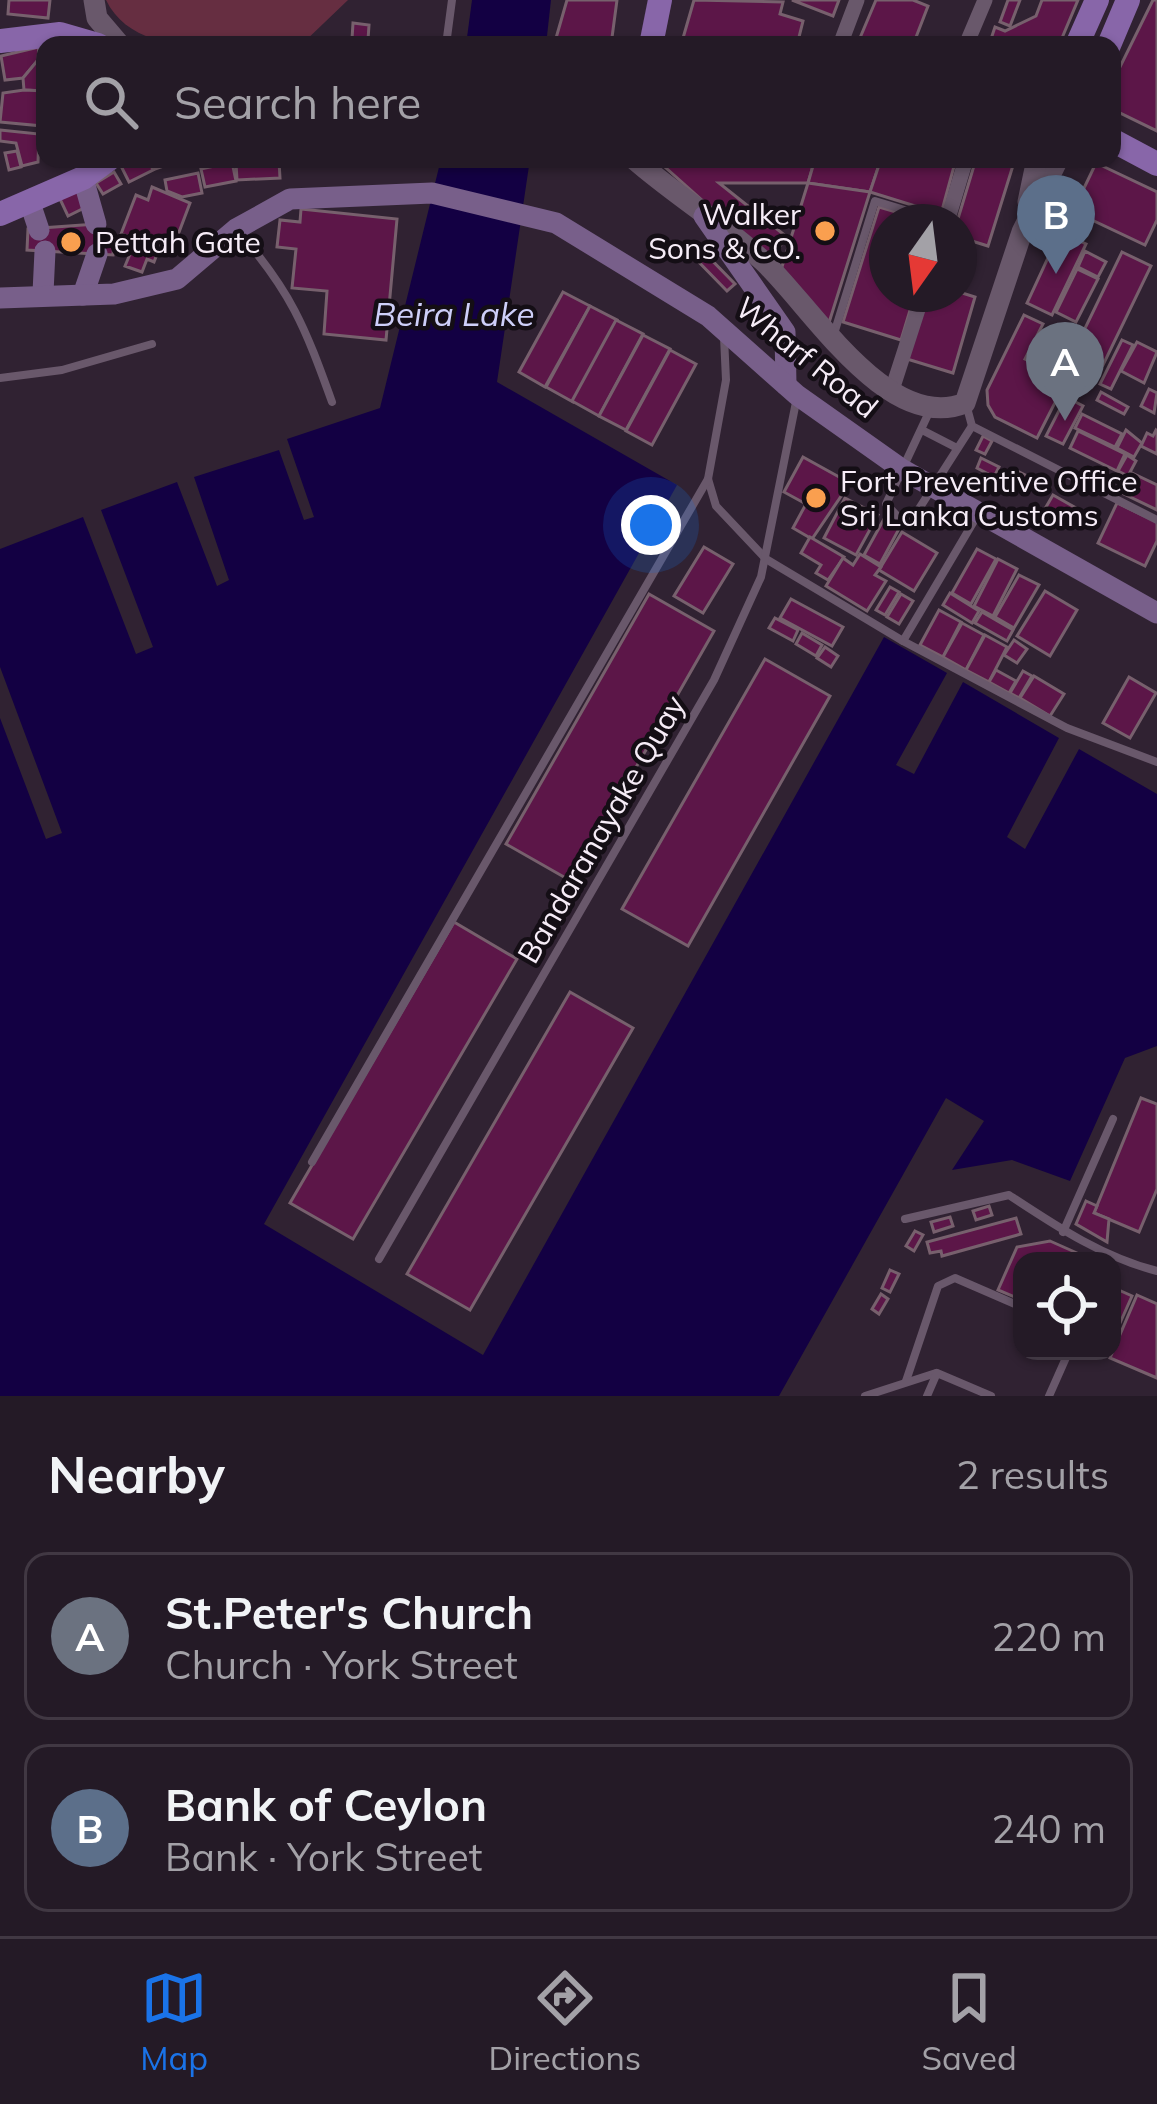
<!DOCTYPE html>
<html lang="en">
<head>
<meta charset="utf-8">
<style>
  :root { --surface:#241a26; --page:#302732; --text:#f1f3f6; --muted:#a3a1a7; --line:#413843; --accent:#1a73e8 }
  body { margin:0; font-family:Mulish,sans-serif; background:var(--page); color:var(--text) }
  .controls { position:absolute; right:36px; bottom:36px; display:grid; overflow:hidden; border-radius:24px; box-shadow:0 3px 9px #0004 }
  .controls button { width:108px; height:108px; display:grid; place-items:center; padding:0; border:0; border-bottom:3px solid var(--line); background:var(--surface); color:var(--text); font:60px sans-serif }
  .compass { position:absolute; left:869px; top:204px; width:108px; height:108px; border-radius:50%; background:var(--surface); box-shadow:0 3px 9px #0004; rotate:194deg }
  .you { position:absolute; left:651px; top:525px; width:42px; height:42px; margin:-30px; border:9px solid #fff; border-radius:50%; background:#1a73e8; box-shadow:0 0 0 18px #1a73e833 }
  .badge { display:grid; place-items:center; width:78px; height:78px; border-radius:50%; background:var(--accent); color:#fff; font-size:39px; font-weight:700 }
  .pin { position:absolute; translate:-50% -99px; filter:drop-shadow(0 3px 6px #0008) }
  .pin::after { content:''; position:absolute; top:63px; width:42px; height:36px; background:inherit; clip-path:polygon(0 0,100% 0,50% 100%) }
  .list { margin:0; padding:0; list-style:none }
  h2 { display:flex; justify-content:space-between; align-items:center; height:156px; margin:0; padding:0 48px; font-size:51px }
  h2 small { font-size:39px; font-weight:400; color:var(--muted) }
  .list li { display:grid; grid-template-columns:78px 1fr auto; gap:36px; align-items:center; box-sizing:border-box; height:168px; margin:0 24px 24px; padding:0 24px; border:3px solid var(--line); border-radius:24px }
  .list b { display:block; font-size:45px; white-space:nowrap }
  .list p { margin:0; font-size:39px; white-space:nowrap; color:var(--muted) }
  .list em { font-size:39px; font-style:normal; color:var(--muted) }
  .icon { flex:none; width:66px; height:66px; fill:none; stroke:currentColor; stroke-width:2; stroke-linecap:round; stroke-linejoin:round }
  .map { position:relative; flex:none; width:1157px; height:1396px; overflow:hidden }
  .search { position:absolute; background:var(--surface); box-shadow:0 3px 9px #0004; left:36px; right:36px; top:36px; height:132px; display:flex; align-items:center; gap:30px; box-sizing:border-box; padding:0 42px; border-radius:24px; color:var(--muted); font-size:45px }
  .sheet { height:540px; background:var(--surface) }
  nav { display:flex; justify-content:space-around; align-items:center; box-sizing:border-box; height:168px; border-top:3px solid var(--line); background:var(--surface); font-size:33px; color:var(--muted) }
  nav a { display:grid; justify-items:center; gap:6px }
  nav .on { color:var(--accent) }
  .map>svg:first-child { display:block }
</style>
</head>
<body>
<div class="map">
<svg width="1157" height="1396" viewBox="0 0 1157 1396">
  <rect width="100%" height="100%" fill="#302232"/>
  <path fill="#662e41" d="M106,0H348L301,45C242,45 137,64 106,0Z"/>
  <g fill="#130043">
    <polygon points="472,0 551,0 546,45 466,45"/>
    <polygon points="441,159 530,159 497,382 677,485 264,1224 483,1355 884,637 947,673 896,765 914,774 963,682 1059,738 1007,837 1025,849 1079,749 1157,794 1157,1046 1125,1058 1070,1181 1012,1160 952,1170 984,1121 946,1098 779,1396 0,1396 0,718 46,839 62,833 0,667 0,549 83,517 136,654 153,647 101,510 177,482 217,586 229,580 194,477 279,450 304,520 314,517 287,439 380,408"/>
  </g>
  <g fill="#5c1648" stroke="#77606d" stroke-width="3">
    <polygon points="9,0 50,0 48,18 8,14"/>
    <polygon points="567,0 617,0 611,45 554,45"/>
    <polygon points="694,0 783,2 780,14 803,21 797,45 681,45"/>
    <polygon points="792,0 839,0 833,16"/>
    <polygon points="876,0 913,0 928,6 913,45 857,45"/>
    <polygon points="1008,0 1020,0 1010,26 1000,22"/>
    <polygon points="1042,0 1078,0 1059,45 989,45 995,27 1005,31 1036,16"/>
    <polygon points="1153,0 1157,0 1157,131 1112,109 1112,83"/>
    <polygon points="353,23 369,25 368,40 352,39"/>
    <polygon points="39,47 38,60 23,78 5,80 1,56"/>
    <polygon points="39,47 45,52 45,91 24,90 23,78 38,60"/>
    <polygon points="24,90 45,91 43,126 0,122 3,93"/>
    <polygon points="0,130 39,134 38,162 22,166 16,143 0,141"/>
    <polygon points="17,151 21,167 9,170 5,153"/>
    <polygon points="131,159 148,159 153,170 129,182 120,164"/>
    <polygon points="151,159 177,159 178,161 155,169"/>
    <polygon points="656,159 815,159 808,183 719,183 787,237 769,260"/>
    <polygon points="815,159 881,159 870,192 808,183"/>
    <polygon points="881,159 956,159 941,214 870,192"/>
    <polygon points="976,159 1015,159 988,246 959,237 957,222"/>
    <polygon points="279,161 280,178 237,180 236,163"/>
    <polygon points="232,162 236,181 205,187 201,169"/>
    <polygon points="1096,163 1157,192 1157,220 1145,245 1073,211"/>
    <polygon points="114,172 121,184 103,194 96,183"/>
    <polygon points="198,173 202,193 182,197 167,191 165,180"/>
    <polygon points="808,183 870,192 827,329 781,270"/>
    <polygon points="79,187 88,206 68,216 59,197"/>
    <polygon points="152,187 190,203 176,240 164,236 154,262 147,259 142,272 125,266 130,254 122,251 127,236 121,234 136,195 148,200"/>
    <polygon points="879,207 930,222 887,222 887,294 915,294 901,340 843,322"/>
    <polygon points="301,209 397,219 386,340 324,334 327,291 292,288 296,249 277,247 280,220 300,222"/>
    <polygon points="96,224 114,234 113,255 27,250 28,229"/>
    <polygon points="1060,232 1086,244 1052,315 1027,303"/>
    <polygon points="695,243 735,284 727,291 688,251"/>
    <polygon points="1085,251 1106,262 1098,277 1078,267"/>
    <polygon points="1122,252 1151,266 1103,365 1074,351"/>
    <polygon points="1077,269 1098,279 1076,322 1056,312"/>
    <polygon points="563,292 590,306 545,387 519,372"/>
    <polygon points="959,292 975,297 953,373 907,359 926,294"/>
    <polygon points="590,306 617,320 573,402 546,387"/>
    <polygon points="1024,315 1043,324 1025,359 1067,379 1037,438 995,417 988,405 987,390"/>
    <polygon points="616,320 643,334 599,416 572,401"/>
    <polygon points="1052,328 1067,336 1053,366 1037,358"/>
    <polygon points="643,335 670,349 626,430 599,416"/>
    <polygon points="1122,340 1133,345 1111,389 1100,384"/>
    <polygon points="1137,342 1157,352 1144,383 1121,371"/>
    <polygon points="670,350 696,364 652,445 626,431"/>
    <polygon points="1075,355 1100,368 1090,386 1066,374"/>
    <polygon points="1149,389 1157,393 1154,413 1141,406"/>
    <polygon points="1101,392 1128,407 1124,414 1097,400"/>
    <polygon points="1066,397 1083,406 1063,444 1046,436"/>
    <polygon points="1082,414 1122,434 1115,447 1075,428"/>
    <polygon points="1126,430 1142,443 1134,457 1117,448"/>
    <polygon points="1156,430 1157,431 1157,454 1141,446 1147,433 1153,436"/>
    <polygon points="1078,431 1125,454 1117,471 1070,448"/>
    <polygon points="983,436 992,441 985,454 976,450"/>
    <polygon points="1127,455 1136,461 1128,476 1118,471"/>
    <polygon points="803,457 850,483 812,539 793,528 806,504 784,492"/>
    <polygon points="981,458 999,467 994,477 977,468"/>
    <polygon points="1013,469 1035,480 1031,488 1009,477"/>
    <polygon points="1132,473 1157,485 1157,510 1122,493"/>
    <polygon points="1053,495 1085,513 1078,525 1046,507"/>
    <polygon points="845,498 878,515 856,555 824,538"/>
    <polygon points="1117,503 1157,522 1157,541 1145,566 1098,543"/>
    <polygon points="884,519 900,527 880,564 864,555"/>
    <polygon points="902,532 937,553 914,591 879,570"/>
    <polygon points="810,537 844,557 828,580 816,573 821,565 801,553"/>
    <polygon points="704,547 733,564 703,613 674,596"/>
    <polygon points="977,549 996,559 971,604 952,593"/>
    <polygon points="860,554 881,567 875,575 886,581 867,611 826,586 843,558 853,565"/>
    <polygon points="998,559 1017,569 993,616 974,606"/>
    <polygon points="1019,575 1039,585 1014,628 995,617"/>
    <polygon points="890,587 899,592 885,615 876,610"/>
    <polygon points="1045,591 1077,610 1050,656 1017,636"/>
    <polygon points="950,593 979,611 972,623 943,605"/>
    <polygon points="649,594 714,631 571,881 506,844"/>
    <polygon points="901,594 913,601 899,624 887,617"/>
    <polygon points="791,599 843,627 832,646 780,618"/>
    <polygon points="939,610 961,622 943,657 920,645"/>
    <polygon points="982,612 1013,630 1007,641 975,623"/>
    <polygon points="775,618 798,630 793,641 769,628"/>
    <polygon points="962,623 984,635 966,670 943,657"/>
    <polygon points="802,633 822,645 816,656 796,644"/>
    <polygon points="985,635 1007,647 989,682 966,670"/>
    <polygon points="1014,640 1027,649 1017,663 1004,655"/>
    <polygon points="825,647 838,656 831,667 817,658"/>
    <polygon points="765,659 830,696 688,946 622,909"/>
    <polygon points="996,670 1016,681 1009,693 989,682"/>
    <polygon points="1023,671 1032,676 1019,698 1010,693"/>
    <polygon points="1034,676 1064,694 1050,716 1020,698"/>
    <polygon points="1129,677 1156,693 1130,738 1103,723"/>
    <polygon points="454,922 517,959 353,1239 290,1203"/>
    <polygon points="570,992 633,1028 470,1310 407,1274"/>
    <polygon points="1141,1098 1157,1104 1157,1189 1139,1232 1094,1213"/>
    <polygon points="1086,1201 1097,1206 1094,1213 1109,1219 1107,1242 1076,1224"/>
    <polygon points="989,1206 992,1215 976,1220 973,1211"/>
    <polygon points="950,1217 953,1226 934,1232 931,1222"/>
    <polygon points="1016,1218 1021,1234 942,1256 941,1251 930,1253 927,1242"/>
    <polygon points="915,1231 923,1235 914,1251 906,1246"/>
    <polygon points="1050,1241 1095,1261 1022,1261 1022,1300 998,1290 1017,1247"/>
    <polygon points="890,1270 899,1274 890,1292 882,1288"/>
    <polygon points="1112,1287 1132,1296 1112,1341"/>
    <polygon points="881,1294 888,1299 879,1314 872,1309"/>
    <polygon points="1137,1295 1157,1304 1157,1378 1110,1358"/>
  </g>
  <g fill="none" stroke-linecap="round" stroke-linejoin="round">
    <g stroke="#69586b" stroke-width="8">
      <polyline points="446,45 452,0"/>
      <path d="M237,230C291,291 305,327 332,402"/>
      <polyline points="724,337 726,380 708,479 716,506 766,559 903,641 977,516"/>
      <polyline points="833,337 875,201 944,222"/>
      <polyline points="0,378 62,370 152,344"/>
      <polyline points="966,404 972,426 1157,520"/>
      <polyline points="931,408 886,504 901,520 915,515 972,426"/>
      <polyline points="922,430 957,448"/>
      <polyline points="903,641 1067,728 1157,762"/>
      <polyline points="312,1162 708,479"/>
      <path d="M905,1219L1009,1195C1056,1226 1102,1257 1157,1271"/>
      <polyline points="1063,1232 1113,1119"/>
      <polyline points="379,1259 714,680 761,577 797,397"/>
      <polyline points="906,1381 938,1286 955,1278 1022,1307"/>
      <polyline points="865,1396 936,1373"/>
      <polyline points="927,1396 937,1373 991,1396"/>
      <polyline points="1049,1396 1069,1351"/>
    </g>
    <g stroke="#69586b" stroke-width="15">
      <polyline points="840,45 857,0"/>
      <polyline points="966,45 985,0"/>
      <polyline points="947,222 966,159"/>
      <polyline points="892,390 923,294"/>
    </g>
    <g stroke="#69586b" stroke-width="21">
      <polyline points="94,0 97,18 120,45"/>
      <path d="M634,159C675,195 725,225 764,262C811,306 888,434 965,403L1022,232L1058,159"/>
      <polyline points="1028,202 1037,159"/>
    </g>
    <g stroke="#785f8a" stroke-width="21">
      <polyline points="83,178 96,224"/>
      <polyline points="30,203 39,230"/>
      <polyline points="704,216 785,332 786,385"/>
      <polyline points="43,293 45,251"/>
      <polyline points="83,295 97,254"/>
      <polyline points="0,298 114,294 177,279 236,229 290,199 432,193 556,223 708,316 797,395 903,470 1157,613"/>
    </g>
    <g stroke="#8866a9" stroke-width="24">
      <polyline points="0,41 60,34 98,45"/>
      <polyline points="651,45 660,0"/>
      <polyline points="1077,45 1097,0"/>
      <polyline points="1109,45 1128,0"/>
      <polyline points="1112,140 1157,164"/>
      <polyline points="0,214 83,178 109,159"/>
    </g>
  </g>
  <g fill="#fa9f4f" stroke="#140e15" stroke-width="4.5">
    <circle cx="825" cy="231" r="12"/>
    <circle cx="71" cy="242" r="12"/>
    <circle cx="816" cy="498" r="12"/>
  </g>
  <g text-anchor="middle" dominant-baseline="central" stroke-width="9" stroke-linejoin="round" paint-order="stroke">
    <g font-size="30" fill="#f6ecf7" stroke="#140e15" text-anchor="start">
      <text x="801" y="214" text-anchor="end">Walker<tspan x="801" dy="34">Sons &amp; CO.</tspan></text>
      <text x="95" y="242">Pettah Gate</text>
      <text x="840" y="481">Fort Preventive Office<tspan x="840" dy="34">Sri Lanka Customs</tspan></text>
    </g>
    <g font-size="30" fill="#f6ecf7" stroke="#140e15">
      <text transform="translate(807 357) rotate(39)">Wharf Road</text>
      <text transform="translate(601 829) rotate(-60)">Bandaranayake Quay</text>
    </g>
    <g font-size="33" font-style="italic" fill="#cecff9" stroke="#140e15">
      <text x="454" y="313">Beira Lake</text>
    </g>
  </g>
</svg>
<div class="controls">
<button><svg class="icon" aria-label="locate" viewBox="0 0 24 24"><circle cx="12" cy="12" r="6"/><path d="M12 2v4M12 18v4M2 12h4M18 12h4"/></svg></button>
</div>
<svg class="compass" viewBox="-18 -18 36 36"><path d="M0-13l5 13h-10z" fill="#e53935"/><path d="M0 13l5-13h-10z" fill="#a3a1a7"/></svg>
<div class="you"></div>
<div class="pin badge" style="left:1065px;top:421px;background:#6b7280">A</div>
<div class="pin badge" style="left:1056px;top:274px;background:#5c6f8a">B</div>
<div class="search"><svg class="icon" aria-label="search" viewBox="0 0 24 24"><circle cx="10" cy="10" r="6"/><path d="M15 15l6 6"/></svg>Search here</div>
</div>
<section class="sheet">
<h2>Nearby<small>2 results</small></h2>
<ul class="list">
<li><span class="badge" style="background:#6b7280">A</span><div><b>St.Peter's Church</b><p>Church · York Street</p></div><em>220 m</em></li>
<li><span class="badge" style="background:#5c6f8a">B</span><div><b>Bank of Ceylon</b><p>Bank · York Street</p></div><em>240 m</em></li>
</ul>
</section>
<nav>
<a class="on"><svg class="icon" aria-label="map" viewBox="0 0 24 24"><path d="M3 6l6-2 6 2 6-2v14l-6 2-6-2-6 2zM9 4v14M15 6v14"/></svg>Map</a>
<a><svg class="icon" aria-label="directions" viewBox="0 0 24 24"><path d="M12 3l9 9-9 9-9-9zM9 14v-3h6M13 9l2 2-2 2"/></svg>Directions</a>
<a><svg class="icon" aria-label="saved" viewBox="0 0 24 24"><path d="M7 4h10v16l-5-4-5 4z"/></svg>Saved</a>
</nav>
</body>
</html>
